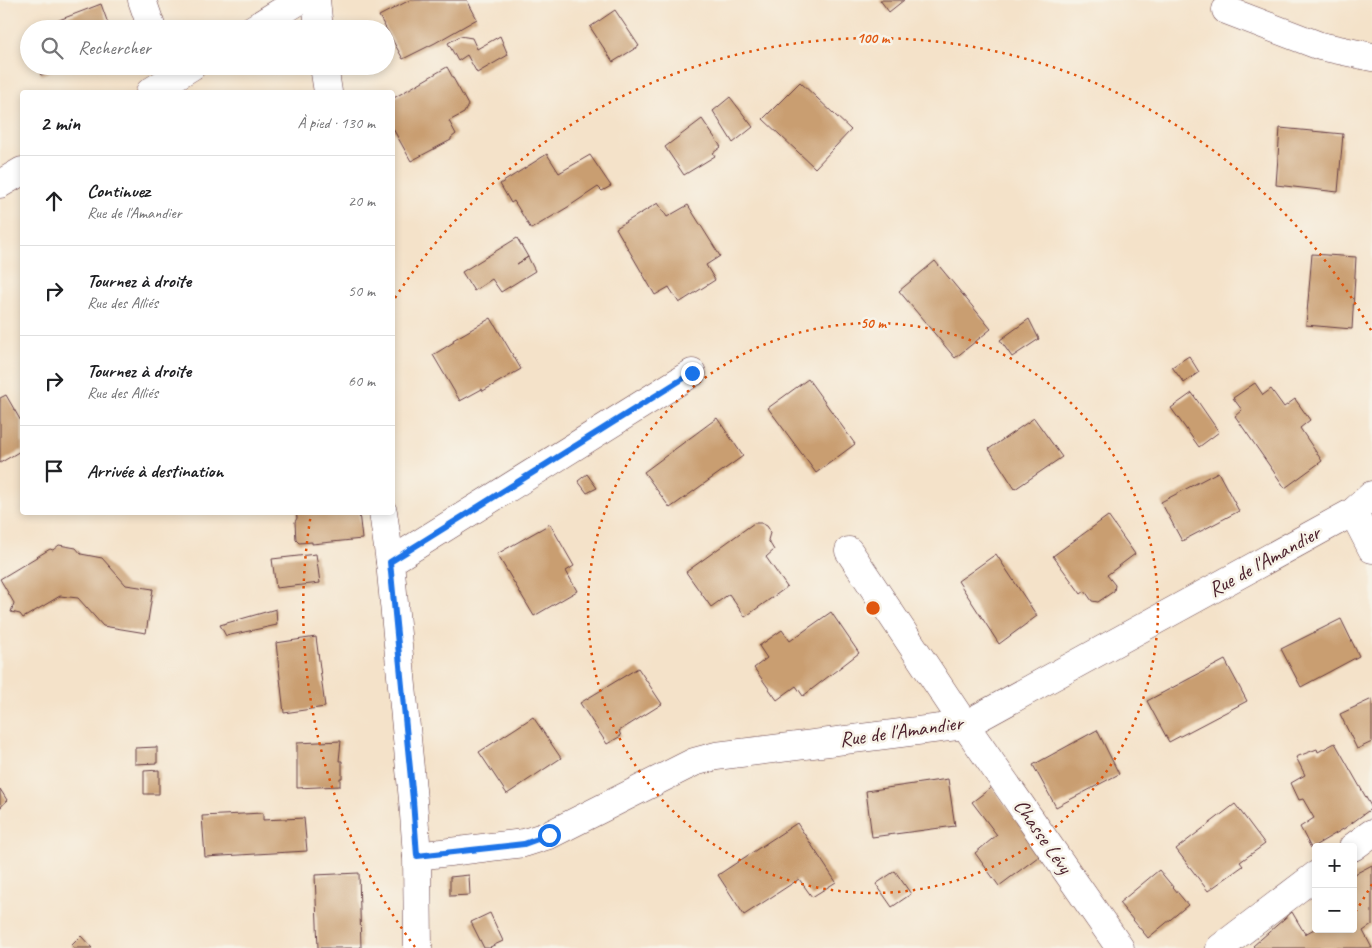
<!DOCTYPE html>
<html lang="fr">
<head>
<meta charset="utf-8">
<style>
  :root { --surface:#fff; --page:#f6f6f6; --text:#202124; --muted:#757577; --line:#e0e0e0 }
  body { margin:0; font-family:Caveat,sans-serif; background:var(--page); color:var(--text) }
  .controls { position:absolute; right:15px; bottom:15px; display:grid; overflow:hidden; border-radius:5px; box-shadow:0 2px 8px #0003 }
  .controls button { width:45px; height:45px; display:grid; place-items:center; padding:0; border:0; border-bottom:1px solid var(--line); background:var(--surface); color:var(--text); font:25px sans-serif }
  .stop { position:absolute; width:15px; height:15px; margin:-11px; border:4px solid #1a73e8; border-radius:50%; background:#fff }
  .stop.end { background:#1a73e8; border-color:#fff; box-shadow:0 1px 5px #0008 }
  .list { margin:0; padding:0; list-style:none }
  h2 { display:flex; justify-content:space-between; align-items:center; height:65px; margin:0; padding:0 20px; font-size:21px }
  h2 small { font-size:16px; font-weight:400; color:var(--muted) }
  .list li { display:grid; grid-template-columns:32px 1fr auto; gap:15px; align-items:center; box-sizing:border-box; height:90px; padding:0 20px; border-top:1px solid var(--line) }
  .list b { display:block; font-size:19px; white-space:nowrap }
  .list p { margin:0; font-size:16px; white-space:nowrap; color:var(--muted) }
  .list em { font-size:16px; font-style:normal; color:var(--muted) }
  .icon { flex:none; width:28px; height:28px; fill:none; stroke:currentColor; stroke-width:2; stroke-linecap:round; stroke-linejoin:round }
  .map { position:relative; flex:none; width:1372px; height:948px; overflow:hidden }
  .search { position:absolute; background:var(--surface); box-shadow:0 2px 8px #0003; left:20px; top:20px; width:375px; height:55px; display:flex; align-items:center; gap:12px; box-sizing:border-box; padding:0 18px; border-radius:28px; color:var(--muted); font-size:19px }
  .panel { position:absolute; background:var(--surface); box-shadow:0 2px 8px #0003; left:20px; top:90px; width:375px; height:425px; border-radius:5px }
  .map>svg:first-child { display:block }
</style>
</head>
<body>
<div class="map">
<svg width="1372" height="948" viewBox="0 0 1372 948">
  <rect width="100%" height="100%" fill="#f7f3e8"/>
  <filter id="ink" filterUnits="userSpaceOnUse"><feTurbulence type="fractalNoise" baseFrequency=".02" numOctaves="2"/><feDisplacementMap in="SourceGraphic" scale="10" xChannelSelector="R" yChannelSelector="G"/><feConvolveMatrix kernelMatrix="1 2 1 2 8 2 1 2 1" color-interpolation-filters="sRGB"/></filter>
  <filter id="wash" filterUnits="userSpaceOnUse"><feTurbulence type="fractalNoise" baseFrequency=".0096" numOctaves="4" result="noise"/><feDisplacementMap in="SourceGraphic" scale="20" xChannelSelector="R" yChannelSelector="G"/><feGaussianBlur stdDeviation="1.12" result="paint"/><feColorMatrix in="noise" values="0 0 0 0 0 0 0 0 0 0 0 0 0 0 0 0 0 1.4 0 .05"/><feComposite in="paint" operator="in"/></filter>
  <g filter="url(#wash)">
    <rect width="100%" height="100%" fill="#f4e2c9"/>
    <g id="blocks">
      <g fill="#c99e71">
        <polygon points="410,0 467,0 477,19 435,43 403,59 379,16"/>
        <polygon points="880,0 904,0 889,12"/>
        <polygon points="101,4 110,29 47,29 46,25"/>
        <polygon points="615,10 639,46 613,62 590,27"/>
        <polygon points="460,36 472,38 477,49 500,36 508,55 477,73 467,55 458,61 448,43"/>
        <polygon points="38,66 64,66 41,75"/>
        <polygon points="447,67 468,105 464,113 449,121 456,134 451,138 451,140 411,161 392,127 392,99"/>
        <polygon points="800,82 851,130 815,168 763,119"/>
        <polygon points="730,97 753,127 733,143 713,111"/>
        <polygon points="702,119 721,147 713,153 715,156 684,175 665,147"/>
        <polygon points="1280,128 1343,134 1338,192 1276,185"/>
        <polygon points="547,154 559,173 590,155 611,186 602,191 598,187 568,207 531,229 514,201 511,203 500,184"/>
        <polygon points="658,203 667,217 688,205 720,256 706,265 715,280 679,303 669,287 655,295 616,228"/>
        <polygon points="517,238 528,257 517,264 528,257 535,271 501,292 492,279 474,291 462,272"/>
        <polygon points="1312,254 1356,257 1352,329 1306,325"/>
        <polygon points="935,261 991,329 955,358 899,291"/>
        <polygon points="491,318 521,369 483,391 482,389 460,401 433,355 454,342 453,340"/>
        <polygon points="1029,319 1039,339 1012,357 1000,340"/>
        <polygon points="1189,356 1199,372 1184,383 1172,367"/>
        <polygon points="808,379 855,444 816,473 768,408"/>
        <polygon points="1255,383 1263,395 1271,389 1284,407 1295,399 1310,420 1300,428 1322,461 1285,488 1235,416 1242,410 1233,398"/>
        <polygon points="1192,393 1219,432 1199,447 1171,408"/>
        <polygon points="6,395 22,423 22,450 0,463 0,398"/>
        <polygon points="717,418 743,456 670,508 644,472"/>
        <polygon points="1034,418 1062,457 1015,489 989,449"/>
        <polygon points="1218,472 1239,511 1182,541 1161,502"/>
        <polygon points="587,474 597,488 587,493 578,481"/>
        <polygon points="296,512 359,512 362,539 312,544 312,542 299,543 296,540 295,522 297,518"/>
        <polygon points="1108,516 1135,554 1107,575 1115,585 1114,591 1098,602 1092,601 1085,591 1081,594 1053,556"/>
        <polygon points="754,523 761,523 767,526 769,529 770,533 768,540 774,550 766,557 787,587 745,617 729,594 711,607 686,572"/>
        <polygon points="550,524 574,566 566,571 577,591 534,616 497,554"/>
        <polygon points="59,545 76,548 81,554 102,558 126,585 153,589 146,633 103,626 78,598 60,596 23,618 20,614 11,612 14,603 0,579 50,549 53,550"/>
        <polygon points="316,554 320,583 276,588 272,559"/>
        <polygon points="996,554 1037,616 999,644 958,581"/>
        <polygon points="276,609 277,625 226,636 220,625"/>
        <polygon points="831,612 859,653 803,696 796,686 777,700 754,668 767,658 759,646 782,630 790,641"/>
        <polygon points="1341,619 1359,656 1301,687 1281,649"/>
        <polygon points="316,637 325,707 284,713 276,643"/>
        <polygon points="1225,660 1247,701 1169,742 1147,701"/>
        <polygon points="638,668 662,704 619,731 621,736 607,744 580,703"/>
        <polygon points="1372,699 1372,742 1357,749 1340,714"/>
        <polygon points="533,717 561,758 507,794 479,752"/>
        <polygon points="1097,730 1119,774 1056,807 1033,765"/>
        <polygon points="341,741 339,761 342,761 342,778 340,778 340,786 297,788 297,743"/>
        <polygon points="1335,743 1372,808 1345,828 1311,848 1300,827 1314,818 1303,799 1299,800 1291,783 1305,775 1296,757 1317,749 1318,752"/>
        <polygon points="157,747 157,763 135,764 135,748"/>
        <polygon points="159,770 159,794 144,794 144,771"/>
        <polygon points="948,779 955,826 872,837 866,791"/>
        <polygon points="992,787 1042,854 999,886 975,853 997,835 972,802"/>
        <polygon points="0,789 7,800 0,808"/>
        <polygon points="1235,804 1265,844 1240,862 1243,866 1208,891 1176,849"/>
        <polygon points="263,813 263,820 304,818 307,851 205,857 202,816"/>
        <polygon points="797,823 836,882 812,897 799,879 744,915 718,875"/>
        <polygon points="1372,865 1372,925 1363,931 1372,948 1255,948 1253,946 1292,912 1305,934 1316,928 1316,929 1353,929 1353,875"/>
        <polygon points="1159,870 1188,905 1148,938 1119,903"/>
        <polygon points="895,871 911,894 892,907 876,884"/>
        <polygon points="359,873 361,948 318,948 315,875"/>
        <polygon points="469,875 470,895 450,896 450,877"/>
        <polygon points="490,913 503,941 490,947 491,948 484,948 471,922"/>
        <polygon points="81,936 92,948 74,948 72,945"/>
      </g>
    </g>
  </g>
  <g filter="url(#ink)">
    <use href="#blocks" fill-opacity="0" stroke="#643c43" stroke-width="1"/>
    <g fill="none" stroke-linecap="round" stroke-linejoin="round">
      <g stroke="#643c43" stroke-width="29">
        <g id="minor">
          <polyline points="142,0 152,29"/>
          <polyline points="316,0 319,29"/>
          <polyline points="1226,10 1320,46 1372,57"/>
          <polyline points="253,29 300,0"/>
          <polyline points="324,66 328,92"/>
          <polyline points="150,92 192,66"/>
          <polyline points="0,184 22,171"/>
          <polyline points="1372,495 1353,512 1372,549"/>
          <polyline points="383,512 390,562 413,800 417,856 418,948"/>
          <polyline points="849,551 965,725 1120,948"/>
          <polyline points="390,562 692,373"/>
          <polyline points="1353,847 1372,833"/>
          <polyline points="417,856 524,843 549,835 694,762 716,756 965,725 1353,512"/>
          <polyline points="1220,948 1316,875"/>
        </g>
      </g>
      <use href="#minor" stroke="#fff" stroke-width="28"/>
    </g>
  </g>
  <g fill="none" stroke-linecap="round" stroke-linejoin="round" filter="url(#ink)">
    <polyline stroke="#1a73e8" stroke-width="6" points="549,835 524,844 417,856 413,800 390,562 692,373"/>
  </g>
  <g fill="none" stroke="#e0560e" stroke-width="2.5" stroke-dasharray="2.5 5">
    <circle cx="873" cy="608" r="285"/>
    <path d="M1372 884A570 570 0 0 1 1354 914M415 947A570 570 0 0 1 311 514M395 298A570 570 0 0 1 1372 332"/>
  </g>
  <g text-anchor="middle" dominant-baseline="central" stroke-width="5" stroke-linejoin="round" paint-order="stroke">
    <g font-size="21" fill="#4a1f2b" stroke="#f7f3e8">
      <text transform="translate(1264 561) rotate(-29)">Rue de l'Amandier</text>
      <text transform="translate(901 731) rotate(-8)">Rue de l'Amandier</text>
      <text transform="translate(1043 836) rotate(55)">Chasse Lévy</text>
    </g>
  </g>
  <circle cx="873" cy="608" r="8" fill="#e0560e" stroke="#f7f3e8" stroke-width="2.5"/>
  <g font-size="15" text-anchor="middle" font-weight="bold" fill="#e0560e" stroke="#f7f3e8" stroke-width="5" stroke-linejoin="round" paint-order="stroke">
    <text x="873" y="43">100 m</text>
    <text x="873" y="328">50 m</text>
  </g>
</svg>
<div class="controls">
<button>+</button>
<button>−</button>
</div>
<div class="stop" style="left:549px;top:835px"></div>
<div class="stop end" style="left:692px;top:373px"></div>
<div class="search"><svg class="icon" aria-label="search" viewBox="0 0 24 24"><circle cx="10" cy="10" r="6"/><path d="M15 15l6 6"/></svg>Rechercher</div>
<section class="panel">
<h2>2 min<small>À pied · 130 m</small></h2>
<ul class="list">
<li><svg class="icon" aria-label="ahead" viewBox="0 0 24 24"><path d="M12 20V5M6 11l6-6 6 6"/></svg><div><b>Continuez</b><p>Rue de l'Amandier</p></div><em>20 m</em></li>
<li><svg class="icon" aria-label="right" viewBox="0 0 24 24"><path d="M7 20v-9h11M14 6l5 5-5 5"/></svg><div><b>Tournez à droite</b><p>Rue des Alliés</p></div><em>50 m</em></li>
<li><svg class="icon" aria-label="right" viewBox="0 0 24 24"><path d="M7 20v-9h11M14 6l5 5-5 5"/></svg><div><b>Tournez à droite</b><p>Rue des Alliés</p></div><em>60 m</em></li>
<li><svg class="icon" aria-label="arrive" viewBox="0 0 24 24"><path d="M6 21V4h12l-3 4 3 4H6"/></svg><div><b>Arrivée à destination</b></div></li>
</ul>
</section>
</div>
</body>
</html>
